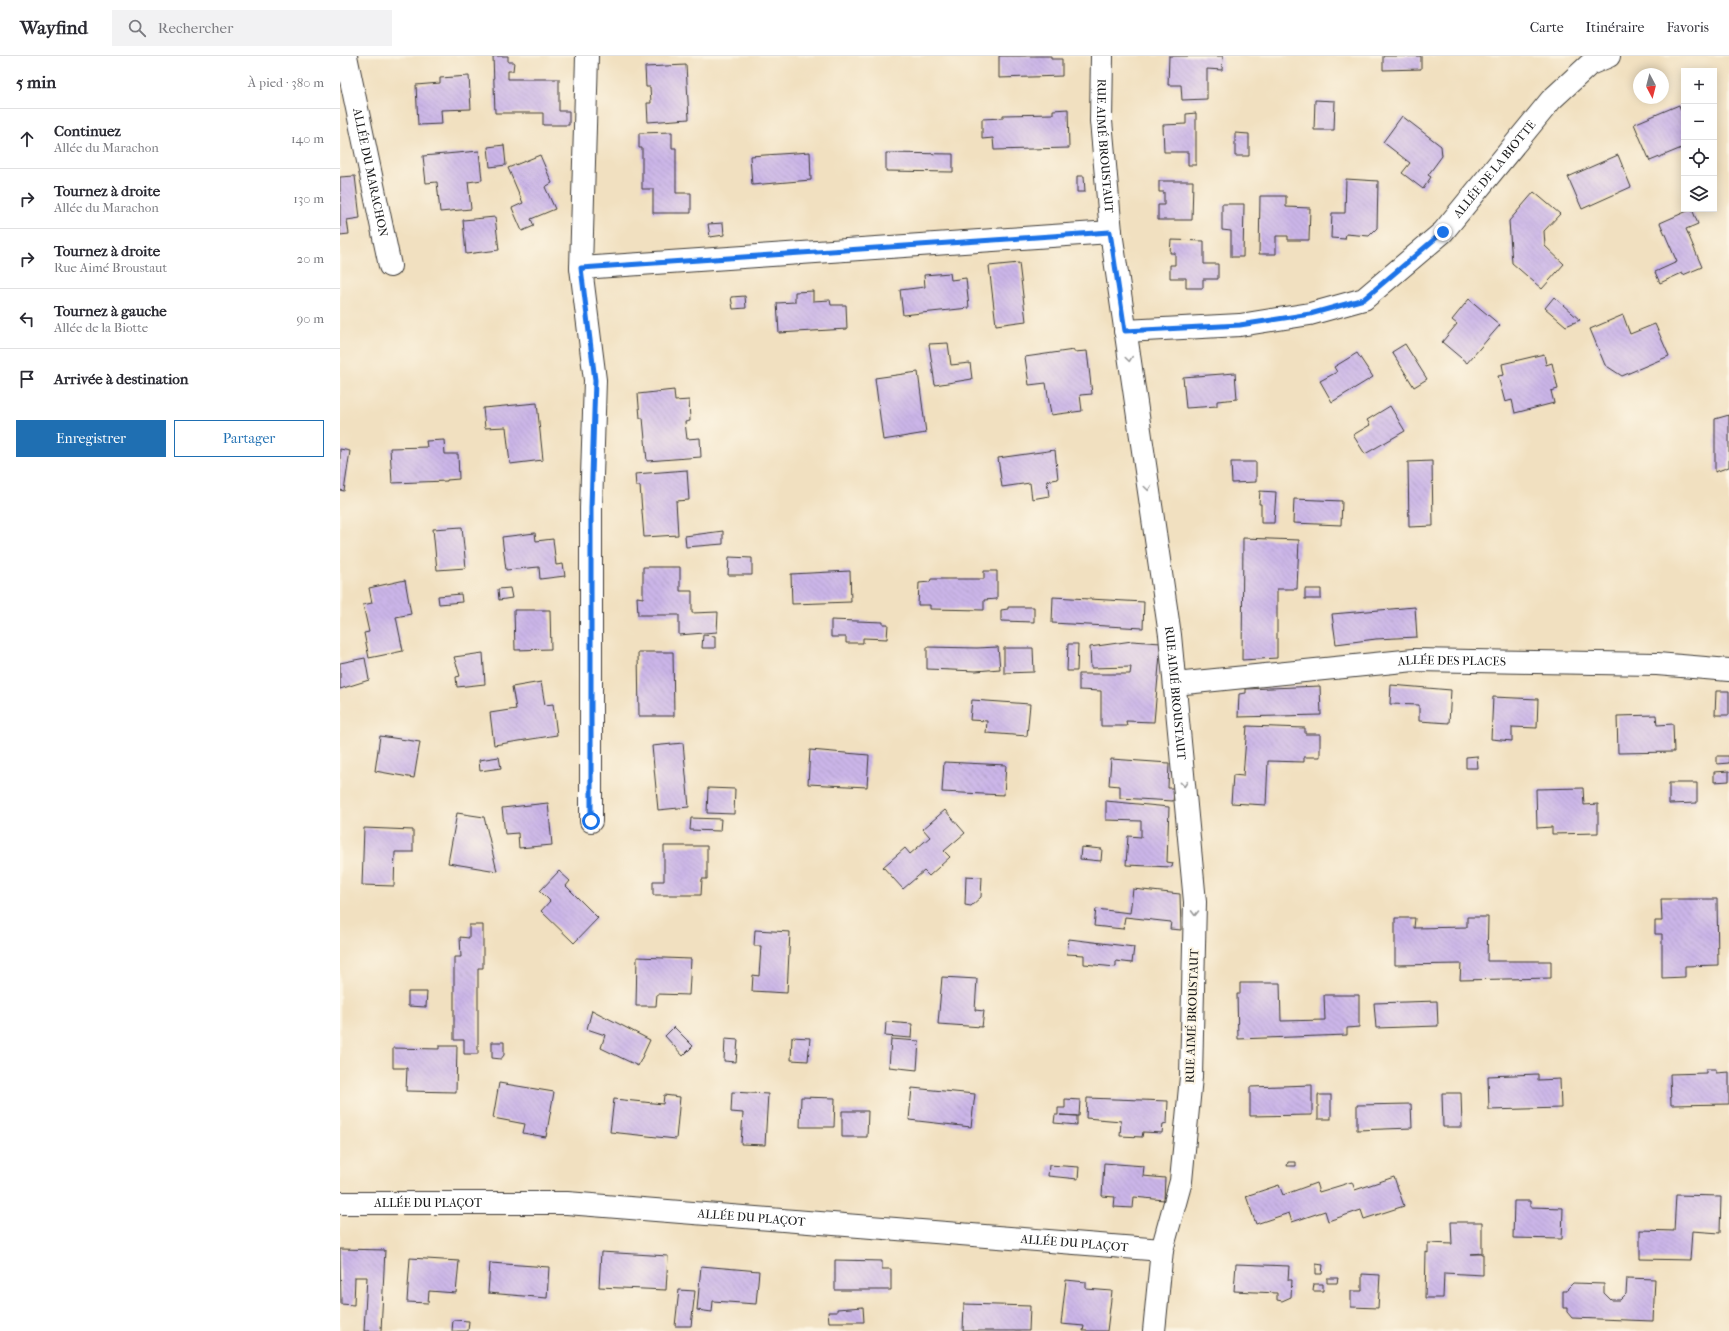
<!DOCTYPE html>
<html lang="fr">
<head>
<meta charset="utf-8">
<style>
  :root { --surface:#fff; --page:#f2f2f3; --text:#2b2b33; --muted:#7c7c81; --line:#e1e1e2; --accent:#1f6fb2 }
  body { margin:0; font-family:"IM FELL French Canon",serif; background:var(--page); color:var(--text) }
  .controls { position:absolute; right:12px; top:12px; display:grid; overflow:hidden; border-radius:0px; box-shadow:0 2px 10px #0003 }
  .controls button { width:36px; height:36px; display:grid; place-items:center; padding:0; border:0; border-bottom:1px solid var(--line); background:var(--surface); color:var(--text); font:20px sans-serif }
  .compass { position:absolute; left:1293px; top:12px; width:36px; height:36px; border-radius:50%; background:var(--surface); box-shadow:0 2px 10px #0003; rotate:173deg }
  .stop { position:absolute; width:12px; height:12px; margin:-9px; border:3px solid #1a73e8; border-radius:50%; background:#fff }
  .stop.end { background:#1a73e8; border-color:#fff; box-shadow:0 1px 4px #0008 }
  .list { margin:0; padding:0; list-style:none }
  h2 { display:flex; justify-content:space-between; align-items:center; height:52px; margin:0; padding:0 16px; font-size:17px }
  h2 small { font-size:13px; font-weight:400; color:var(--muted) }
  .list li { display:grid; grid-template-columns:26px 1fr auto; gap:12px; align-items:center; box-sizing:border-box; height:60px; padding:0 16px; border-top:1px solid var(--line) }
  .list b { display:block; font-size:15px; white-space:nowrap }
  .list p { margin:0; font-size:13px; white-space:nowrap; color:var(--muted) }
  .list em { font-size:13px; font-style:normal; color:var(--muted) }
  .actions { display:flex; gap:8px; padding:12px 16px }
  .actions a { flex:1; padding:9px 0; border:1px solid var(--accent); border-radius:0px; text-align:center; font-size:14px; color:var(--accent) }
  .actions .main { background:var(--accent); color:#fff }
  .icon { flex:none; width:22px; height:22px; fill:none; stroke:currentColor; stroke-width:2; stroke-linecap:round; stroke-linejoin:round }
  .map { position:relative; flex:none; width:1389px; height:1275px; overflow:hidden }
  header { display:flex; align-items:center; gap:24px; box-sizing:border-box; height:56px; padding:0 20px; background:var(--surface); border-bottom:1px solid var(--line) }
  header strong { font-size:19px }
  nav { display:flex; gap:22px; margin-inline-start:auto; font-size:14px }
  .search { width:280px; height:36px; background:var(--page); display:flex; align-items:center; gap:10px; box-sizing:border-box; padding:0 14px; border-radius:0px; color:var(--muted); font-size:15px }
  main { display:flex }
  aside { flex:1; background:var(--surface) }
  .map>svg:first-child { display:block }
</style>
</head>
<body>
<header>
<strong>Wayfind</strong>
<div class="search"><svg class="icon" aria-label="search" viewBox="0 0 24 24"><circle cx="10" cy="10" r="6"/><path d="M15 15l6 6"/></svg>Rechercher</div>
<nav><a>Carte</a><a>Itinéraire</a><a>Favoris</a></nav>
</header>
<main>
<aside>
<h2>5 min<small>À pied · 380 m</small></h2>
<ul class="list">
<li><svg class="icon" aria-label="ahead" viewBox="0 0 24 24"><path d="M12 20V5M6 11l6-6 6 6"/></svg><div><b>Continuez</b><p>Allée du Marachon</p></div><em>140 m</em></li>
<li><svg class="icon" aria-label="right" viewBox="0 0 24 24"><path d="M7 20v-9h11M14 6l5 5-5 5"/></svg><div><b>Tournez à droite</b><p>Allée du Marachon</p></div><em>130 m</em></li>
<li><svg class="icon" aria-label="right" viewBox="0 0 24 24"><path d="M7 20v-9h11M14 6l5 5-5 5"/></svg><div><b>Tournez à droite</b><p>Rue Aimé Broustaut</p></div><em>20 m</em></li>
<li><svg class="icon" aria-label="left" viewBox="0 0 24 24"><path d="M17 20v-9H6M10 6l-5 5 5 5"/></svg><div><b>Tournez à gauche</b><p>Allée de la Biotte</p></div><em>90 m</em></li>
<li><svg class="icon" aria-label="arrive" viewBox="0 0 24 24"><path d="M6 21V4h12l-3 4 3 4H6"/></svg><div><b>Arrivée à destination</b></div></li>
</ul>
<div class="actions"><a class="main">Enregistrer</a><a>Partager</a></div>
</aside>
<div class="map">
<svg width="1389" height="1275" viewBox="0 0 1389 1275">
  <defs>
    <pattern id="building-back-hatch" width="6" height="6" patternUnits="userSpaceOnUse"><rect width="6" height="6" fill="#cbb5e8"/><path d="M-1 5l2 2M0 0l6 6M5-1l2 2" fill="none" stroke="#ae9bc6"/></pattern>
  </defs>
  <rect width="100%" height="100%" fill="#fcf5e5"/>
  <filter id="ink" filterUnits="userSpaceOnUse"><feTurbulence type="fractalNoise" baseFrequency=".025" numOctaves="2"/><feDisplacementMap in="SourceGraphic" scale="8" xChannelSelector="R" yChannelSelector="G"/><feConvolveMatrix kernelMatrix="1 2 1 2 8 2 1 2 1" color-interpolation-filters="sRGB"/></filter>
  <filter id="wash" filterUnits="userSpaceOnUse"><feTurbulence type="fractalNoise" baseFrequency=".012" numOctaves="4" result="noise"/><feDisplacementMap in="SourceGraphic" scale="16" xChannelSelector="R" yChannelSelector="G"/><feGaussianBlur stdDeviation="0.9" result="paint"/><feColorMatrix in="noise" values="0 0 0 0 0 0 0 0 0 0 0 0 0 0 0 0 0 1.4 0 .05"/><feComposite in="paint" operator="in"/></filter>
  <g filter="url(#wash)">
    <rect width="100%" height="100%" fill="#f1e0c0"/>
    <g id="blocks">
      <g fill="url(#building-back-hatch)">
        <polygon points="153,0 168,0 168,6 174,6 173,15 168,15 168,23 219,23 219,55 229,55 229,69 203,69 203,57 155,57"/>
        <polygon points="659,0 711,0 711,3 722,3 722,20 659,22"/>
        <polygon points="829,0 883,0 882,14 867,13 867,43 842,44 841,29 828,29"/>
        <polygon points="1043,0 1081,0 1081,13 1043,14"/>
        <polygon points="346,9 349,63 308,66 307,47 311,47 310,31 306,31 305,11"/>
        <polygon points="129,20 131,53 101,54 102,68 78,69 76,29 100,27 100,22"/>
        <polygon points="975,44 995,45 994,74 974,74"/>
        <polygon points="1339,49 1344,62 1344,91 1310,105 1294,68"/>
        <polygon points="728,53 729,92 654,94 653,82 642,83 642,63 663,62 663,59 713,58 713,54"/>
        <polygon points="856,57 856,109 848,109 848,96 824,96 823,69 846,68 846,58"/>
        <polygon points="1062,60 1101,90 1102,100 1088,119 1091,121 1083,133 1062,117 1070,107 1043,86"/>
        <polygon points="332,76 332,92 336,92 336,137 351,137 351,157 313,157 313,133 302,133 302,92 299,92 299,77"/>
        <polygon points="895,77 909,78 909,100 895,100"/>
        <polygon points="164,89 166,109 150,111 148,91"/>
        <polygon points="139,95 142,124 128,126 131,153 100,156 97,126 86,127 83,100"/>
        <polygon points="470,96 471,124 412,129 410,100"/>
        <polygon points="546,97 613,98 613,116 546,115"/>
        <polygon points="200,99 212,127 205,131 215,153 191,163 194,170 182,175 172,152 183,147 168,112"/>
        <polygon points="1278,99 1291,131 1242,153 1228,121"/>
        <polygon points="15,120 20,162 7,164 9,178 0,179 0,121"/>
        <polygon points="737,120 744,120 745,136 737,136"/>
        <polygon points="1006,123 1038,125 1037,172 1029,180 1006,178 1005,183 991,182 992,157 1005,157"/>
        <polygon points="819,125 853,125 852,164 818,164 818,149 824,149 824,136 819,136"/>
        <polygon points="1194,136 1220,158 1204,175 1205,190 1224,208 1202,233 1172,207 1169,165"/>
        <polygon points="920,140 946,140 946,151 970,152 969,184 948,184 948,180 936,180 936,198 919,198"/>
        <polygon points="882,148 904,148 903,201 891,201 891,175 882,174"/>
        <polygon points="1352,153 1358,168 1346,173 1362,211 1343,219 1342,217 1320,227 1315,216 1337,206 1320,167"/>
        <polygon points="155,161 159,194 126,198 123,164"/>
        <polygon points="383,167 384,179 370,181 368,168"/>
        <polygon points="831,184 864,185 864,208 878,208 878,223 863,223 863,232 846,232 846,222 830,222 830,209 835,209 835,197 830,197"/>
        <polygon points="679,207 686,265 656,269 649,210"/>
        <polygon points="610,217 611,224 626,222 629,252 563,259 560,234 585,231 584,219"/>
        <polygon points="473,235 473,245 490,244 491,249 506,249 507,273 439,277 437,247 455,246 455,236"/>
        <polygon points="405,240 406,252 393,253 391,241"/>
        <polygon points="1214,241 1240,264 1226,270 1205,252"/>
        <polygon points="1129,243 1160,269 1127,307 1102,286 1117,268 1112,264"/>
        <polygon points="1283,259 1290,278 1315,268 1329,300 1282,320 1265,309 1250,273"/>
        <polygon points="608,287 611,309 630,307 632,323 595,329 589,288"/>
        <polygon points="1065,288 1087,323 1074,331 1052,296"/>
        <polygon points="734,294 734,296 747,295 752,338 740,339 742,355 711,359 706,327 689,329 685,301"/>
        <polygon points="1017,297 1033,321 992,346 980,325 997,316 994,311"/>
        <polygon points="1204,298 1206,309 1212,307 1218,333 1211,335 1214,347 1175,357 1172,344 1165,346 1158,320 1164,319 1162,308"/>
        <polygon points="578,316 586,377 543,384 535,322"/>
        <polygon points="895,317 897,343 877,345 877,350 846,352 843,321"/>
        <polygon points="334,334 335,345 349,344 350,365 345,366 347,383 360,382 361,401 307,405 303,362 300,362 298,338"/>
        <polygon points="197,347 203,404 170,408 166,371 145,372 143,352"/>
        <polygon points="1050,350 1065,375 1025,398 1013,379 1030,369 1027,364"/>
        <polygon points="1389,359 1389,411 1375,416 1375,363"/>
        <polygon points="104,384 105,398 118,398 119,423 107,424 107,425 52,427 50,392 87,391 86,385"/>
        <polygon points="0,393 10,395 4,435 0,434"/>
        <polygon points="715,394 718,423 707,425 709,440 692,443 690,427 662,431 658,402"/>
        <polygon points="1092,405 1093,470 1069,471 1068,406"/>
        <polygon points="891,406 916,406 916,426 892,427"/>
        <polygon points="347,414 349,444 336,445 338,479 304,481 300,430 296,430 295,418"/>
        <polygon points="920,435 936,436 934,467 921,467 921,448 919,448"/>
        <polygon points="954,443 1002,445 1001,469 953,467"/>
        <polygon points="122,471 126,512 97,514 93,473"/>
        <polygon points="383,475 383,488 346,491 345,480"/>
        <polygon points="195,477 196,485 213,483 216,509 223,508 225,520 200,523 199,511 166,514 162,481"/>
        <polygon points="903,482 959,484 957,533 937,533 937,602 902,604"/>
        <polygon points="389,501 412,502 412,519 388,519"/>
        <polygon points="303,511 340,511 340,535 352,535 352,557 378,556 377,576 339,579 339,559 298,559 297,541 303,542"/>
        <polygon points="510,515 511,546 452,548 451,518"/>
        <polygon points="644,515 657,515 657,543 644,544 644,554 590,553 590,549 578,549 579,527 590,526 591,523 644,523"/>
        <polygon points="65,524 71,558 56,561 63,595 29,602 24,577 29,576 23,549 32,547 29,532"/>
        <polygon points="170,532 172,542 159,544 158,533"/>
        <rect x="965" y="533" width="16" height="10"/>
        <polygon points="121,538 122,546 99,548 98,540"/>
        <polygon points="713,541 804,546 803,572 712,567"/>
        <polygon points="668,551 694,551 694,566 661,565 661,554 668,553"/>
        <polygon points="1075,551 1077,581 1036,583 996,588 992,558"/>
        <polygon points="174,554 210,554 211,593 175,594"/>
        <polygon points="491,564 543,566 543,568 548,568 547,583 523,582 523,587 506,587 506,581 491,581"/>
        <polygon points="363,579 375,580 375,592 362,592"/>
        <polygon points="792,585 821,587 814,666 786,665 787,670 761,670 761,635 739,634 739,618 790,618 791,611 751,612 750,591"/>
        <polygon points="728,588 738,588 737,615 727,615"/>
        <polygon points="587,591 637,592 658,591 660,613 636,615 587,613"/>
        <polygon points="664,592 693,592 694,616 664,617"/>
        <polygon points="298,596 333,596 334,660 299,660"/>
        <polygon points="143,597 145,628 117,631 116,621 120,620 114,601"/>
        <polygon points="25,602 29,624 0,633 0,607"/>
        <polygon points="201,626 205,649 213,648 217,679 154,689 150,657 176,653 172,631"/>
        <polygon points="1051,629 1111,634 1109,667 1079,665 1079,649 1050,648"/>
        <polygon points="980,630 981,659 898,661 899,638 906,637 906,633"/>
        <polygon points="1376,635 1389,635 1389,659 1375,659"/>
        <polygon points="1153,641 1198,643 1197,672 1172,671 1172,685 1151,683"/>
        <polygon points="632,644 690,648 687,680 646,677 647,665 630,664"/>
        <polygon points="1316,659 1317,669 1333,668 1334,696 1278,697 1277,660"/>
        <polygon points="907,670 965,672 965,678 980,678 980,701 964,701 964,706 928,705 926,749 891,747 893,719 903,720"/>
        <polygon points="40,680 80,686 74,722 35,715"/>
        <polygon points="343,687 349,751 318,754 312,690"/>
        <polygon points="470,694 529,699 527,731 468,728"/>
        <polygon points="1137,700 1138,712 1126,712 1126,701"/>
        <polygon points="1377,700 1389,700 1389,707 1377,708"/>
        <polygon points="159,701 161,712 140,715 139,704"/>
        <polygon points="771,703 829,707 828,732 835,732 833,745 780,742 780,730 769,729"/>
        <polygon points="604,706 666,709 664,739 602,736"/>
        <polygon points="1389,715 1389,725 1374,726 1374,716"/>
        <polygon points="1329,727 1357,727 1357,747 1329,748"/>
        <polygon points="368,732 395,733 394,758 367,757"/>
        <polygon points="1243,732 1244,749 1258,748 1258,777 1212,778 1212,771 1197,772 1196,733"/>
        <polygon points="766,745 829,751 827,806 833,807 832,811 786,809 788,780 801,781 801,765 766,764"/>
        <polygon points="208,747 212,789 179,792 178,777 165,778 162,752"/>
        <polygon points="605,754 625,777 604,795 610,801 589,820 584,815 563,833 543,811 565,792 570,798 590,781 583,773"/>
        <polygon points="117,757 144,761 157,815 108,807"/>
        <polygon points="351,762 381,763 380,775 350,774"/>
        <polygon points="24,772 73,774 73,796 55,796 54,830 22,829"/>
        <polygon points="324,790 367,790 367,823 362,823 361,839 313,839 313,825 324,825"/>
        <polygon points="741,791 762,793 761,805 740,803"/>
        <polygon points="219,815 230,825 226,830 258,862 234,887 201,855 210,845 200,835"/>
        <polygon points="626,820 642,821 641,841 631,850 625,849"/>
        <polygon points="793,833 840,838 841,874 830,873 831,866 785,861 783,873 754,870 756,853 790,857"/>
        <polygon points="1321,843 1377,843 1378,909 1345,910 1345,921 1322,922 1322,878 1315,878 1315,865 1322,865"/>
        <polygon points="1127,861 1148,861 1147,905 1211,905 1211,922 1120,924 1121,908 1055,909 1055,862 1075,862 1074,872 1127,871"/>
        <polygon points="129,869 143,869 143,912 138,912 138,998 124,998 124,984 114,984 114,901 121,901 120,881 129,882"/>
        <polygon points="415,874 450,876 447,937 412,935 413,919 419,920 421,890 414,890"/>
        <polygon points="729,883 794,891 792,907 776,905 776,911 744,908 744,899 727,898"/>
        <polygon points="297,901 351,903 349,939 317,938 316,950 296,950"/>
        <polygon points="602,921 637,923 635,954 644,955 642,971 598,968"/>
        <polygon points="900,927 940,927 941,965 985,964 984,939 1019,939 1019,971 1007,972 1007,979 898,983 897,938 900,938"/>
        <polygon points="68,936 87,936 86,951 68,950"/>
        <polygon points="1097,945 1098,970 1036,972 1034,947"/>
        <polygon points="252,954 310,984 298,1010 261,992 265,979 247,973"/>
        <polygon points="546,966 572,968 571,982 545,980"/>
        <polygon points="334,971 353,990 343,1000 325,980"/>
        <polygon points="452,981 470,982 468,1005 451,1004"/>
        <polygon points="385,983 398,984 396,1006 384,1005"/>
        <polygon points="551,983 579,985 577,1014 549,1011"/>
        <polygon points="152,986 164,986 164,999 161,1003 152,1002"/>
        <polygon points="99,990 117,990 116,1036 66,1035 67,1012 53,1012 53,992 99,993"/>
        <polygon points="1366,1013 1376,1013 1376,1017 1389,1016 1389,1048 1331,1049 1330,1018 1366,1017"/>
        <polygon points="1198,1018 1198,1024 1220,1023 1221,1052 1149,1054 1148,1020"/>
        <polygon points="159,1027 214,1036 206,1081 183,1077 185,1068 153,1062"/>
        <polygon points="972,1029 972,1059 910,1060 910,1031"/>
        <polygon points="572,1032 635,1038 631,1071 569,1064"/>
        <polygon points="392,1036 428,1038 425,1089 401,1088 403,1057 391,1056"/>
        <polygon points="1102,1037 1121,1037 1122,1071 1103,1071"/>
        <polygon points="324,1039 340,1041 336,1083 270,1076 274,1043 323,1048"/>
        <rect x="978" y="1039" width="13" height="24"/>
        <polygon points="461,1041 495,1042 494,1071 460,1071"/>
        <polygon points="747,1042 828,1045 827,1067 823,1068 822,1077 803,1076 802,1081 780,1080 781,1065 746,1062"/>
        <polygon points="725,1043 740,1044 739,1060 720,1059 737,1060 737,1069 714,1067 715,1059 718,1059 718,1052 725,1052"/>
        <polygon points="1071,1048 1072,1072 1017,1074 1017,1049"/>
        <polygon points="502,1055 528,1055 527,1081 502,1081"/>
        <polygon points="948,1106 956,1106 956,1110 947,1110"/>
        <polygon points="764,1107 804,1110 803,1120 825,1122 824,1144 794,1141 793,1152 774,1151 775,1141 762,1140"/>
        <polygon points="709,1109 739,1111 738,1123 708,1120"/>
        <polygon points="1054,1121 1064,1150 1024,1163 1021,1154 988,1165 985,1155 952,1166 949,1157 916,1168 906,1140 939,1129 943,1139 976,1127 979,1136 1012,1126 1015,1134"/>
        <polygon points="1336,1139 1381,1140 1380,1177 1352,1175 1350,1204 1300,1203 1300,1174 1334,1175"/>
        <polygon points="1174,1145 1190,1145 1190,1151 1223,1152 1222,1183 1173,1182"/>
        <polygon points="1111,1166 1142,1166 1142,1197 1131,1198 1143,1198 1143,1219 1104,1217 1103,1242 1085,1242 1086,1196 1088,1197 1088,1187 1112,1188"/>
        <polygon points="0,1193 45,1194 41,1275 24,1275 27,1221 15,1221 14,1249 1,1248"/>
        <polygon points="261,1196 328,1200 326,1234 259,1231"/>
        <polygon points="70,1202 119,1205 116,1237 89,1235 88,1247 67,1246"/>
        <polygon points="495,1204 542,1205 542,1213 551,1213 551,1234 495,1234"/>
        <polygon points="150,1207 209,1211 207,1242 148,1237"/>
        <polygon points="896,1208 949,1210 948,1224 952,1224 951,1241 942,1245 937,1244 937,1237 894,1235"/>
        <polygon points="976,1208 983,1209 982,1218 976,1218"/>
        <polygon points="361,1210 419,1215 416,1248 373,1245 372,1256 357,1254"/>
        <polygon points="1022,1218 1040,1219 1038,1252 1011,1251 1011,1235 1022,1235"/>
        <polygon points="987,1222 998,1222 997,1227 987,1227"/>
        <polygon points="1287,1222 1315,1223 1313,1265 1232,1262 1227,1256 1227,1252 1223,1252 1223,1235 1227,1235 1228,1232 1233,1227 1264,1228 1264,1237 1271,1244 1280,1244 1286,1238"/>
        <polygon points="726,1224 746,1226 746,1233 772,1235 767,1275 743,1275 744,1270 721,1268"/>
        <polygon points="974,1228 983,1228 983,1235 973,1235"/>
        <polygon points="339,1234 355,1235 351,1270 335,1270"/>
        <polygon points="624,1248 690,1250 689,1275 623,1275"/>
        <polygon points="523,1251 524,1266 489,1266 488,1256 497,1256 497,1253"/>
        <polygon points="113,1264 129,1265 128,1275 112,1275"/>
      </g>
    </g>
  </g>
  <g filter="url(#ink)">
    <use href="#blocks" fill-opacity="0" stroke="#3c3935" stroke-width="1"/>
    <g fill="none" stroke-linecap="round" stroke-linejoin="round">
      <g stroke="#3c3935" stroke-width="24">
        <g id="minor">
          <path id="s1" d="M6,0L50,210"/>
          <path id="s2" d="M762,0L761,65L771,176L830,579L855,846L851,1021L841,1125L822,1194L814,1275"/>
          <polyline points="241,212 247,0"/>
          <path id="s3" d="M785,275L900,269L970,258L1024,243L1103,176L1211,44L1250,8L1269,0"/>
          <path id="s4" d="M835,628L1074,604L1317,608L1389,614"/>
          <polyline points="251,765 251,452 255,324 241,212 771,176"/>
          <path id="s5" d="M0,1147H227L822,1194"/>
        </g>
      </g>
      <use href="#minor" stroke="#fff" stroke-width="22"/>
    </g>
    <defs><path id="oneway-chevron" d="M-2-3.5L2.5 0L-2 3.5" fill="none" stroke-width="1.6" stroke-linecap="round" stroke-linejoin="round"/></defs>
    <g stroke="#999">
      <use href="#oneway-chevron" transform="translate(789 303) rotate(82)"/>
      <use href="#oneway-chevron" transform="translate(808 432) rotate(82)"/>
      <use href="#oneway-chevron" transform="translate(844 728) rotate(85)"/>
      <use href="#oneway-chevron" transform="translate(855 857) rotate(91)"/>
    </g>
  </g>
  <g fill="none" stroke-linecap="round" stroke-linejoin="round" filter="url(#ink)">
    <polyline stroke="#1a73e8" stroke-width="5" points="251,765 251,452 255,324 241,212 770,176 785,275 900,269 970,258 1024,243 1103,176"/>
  </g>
  <g text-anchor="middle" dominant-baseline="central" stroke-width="4" stroke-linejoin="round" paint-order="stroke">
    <g font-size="12" fill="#1c1c1c" stroke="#fcf5e5">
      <text stroke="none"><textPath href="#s2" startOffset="90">RUE AIMÉ BROUSTAUT</textPath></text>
      <text stroke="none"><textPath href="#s3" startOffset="427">ALLÉE DE LA BIOTTE</textPath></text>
      <text stroke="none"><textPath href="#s1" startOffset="119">ALLÉE DU MARACHON</textPath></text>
      <text stroke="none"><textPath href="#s4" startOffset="278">ALLÉE DES PLACES</textPath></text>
      <text stroke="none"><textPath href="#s2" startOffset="642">RUE AIMÉ BROUSTAUT</textPath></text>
      <text transform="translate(852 960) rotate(-88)">RUE AIMÉ BROUSTAUT</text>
      <text stroke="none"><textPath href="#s5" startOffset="88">ALLÉE DU PLAÇOT</textPath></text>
      <text stroke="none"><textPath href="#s5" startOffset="412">ALLÉE DU PLAÇOT</textPath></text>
      <text stroke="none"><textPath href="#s5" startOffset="736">ALLÉE DU PLAÇOT</textPath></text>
    </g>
  </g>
</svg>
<div class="controls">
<button>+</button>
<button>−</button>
<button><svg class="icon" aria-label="locate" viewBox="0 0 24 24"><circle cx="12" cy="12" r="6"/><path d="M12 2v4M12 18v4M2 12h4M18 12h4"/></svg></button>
<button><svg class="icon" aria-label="layers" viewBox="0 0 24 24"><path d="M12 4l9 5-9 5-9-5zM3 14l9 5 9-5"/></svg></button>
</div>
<svg class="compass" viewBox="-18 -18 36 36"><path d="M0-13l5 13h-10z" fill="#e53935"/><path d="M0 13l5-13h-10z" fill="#7c7c81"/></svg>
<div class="stop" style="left:251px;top:765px"></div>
<div class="stop end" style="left:1103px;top:176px"></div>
</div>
</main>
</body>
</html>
